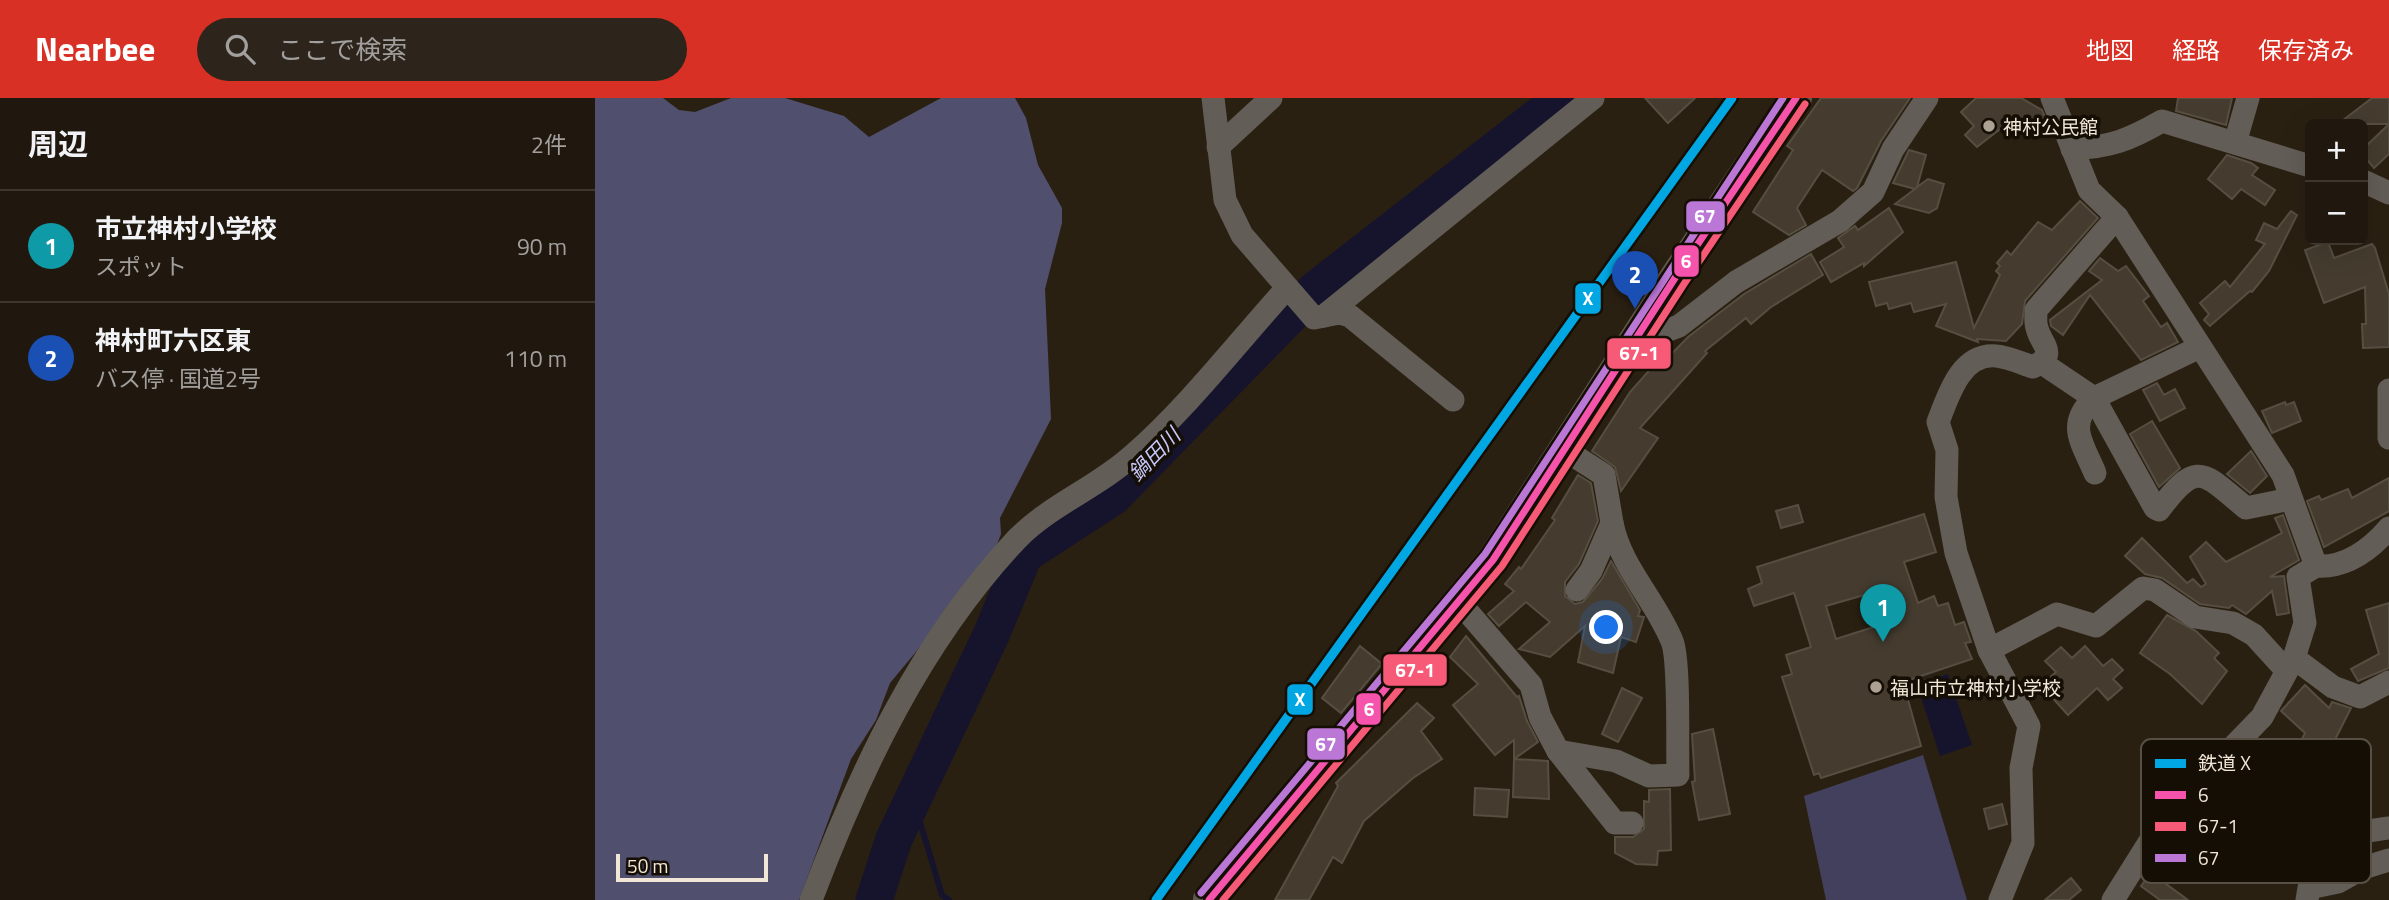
<!DOCTYPE html>
<html lang="ja">
<head>
<meta charset="utf-8">
<style>
  :root { --surface:#20180e; --page:#2d251c; --text:#f1f3f6; --muted:#a2a09e; --line:#3d372e; --accent:#d93025 }
  body { margin:0; font-family:"Titillium Web","Noto Sans JP",sans-serif; background:var(--page); color:var(--text) }
  .controls { position:absolute; right:21px; top:21px; display:grid; overflow:hidden; border-radius:10px; box-shadow:0 7px 28px #0002 }
  .controls button { width:63px; height:63px; display:grid; place-items:center; padding:0; border:0; border-bottom:2px solid var(--line); background:var(--surface); color:var(--text); font:35px sans-serif }
  .scale { position:absolute; left:21px; bottom:18px; width:152px; box-sizing:border-box; padding-left:7px; border:4px solid #f2e6d7; border-top:0; font-size:19px; line-height:24px; white-space:nowrap; color:#f2e6d7; -webkit-text-stroke:5px #150e04; paint-order:stroke }
  .you { position:absolute; left:1012px; top:530px; width:24px; height:24px; margin:-18px; border:5px solid #fff; border-radius:50%; background:#1a73e8; box-shadow:0 0 0 10px #1a73e833 }
  .badge { display:grid; place-items:center; width:46px; height:46px; border-radius:50%; background:var(--accent); color:#fff; font-size:23px; font-weight:700 }
  .pin { position:absolute; translate:-50% -58px; filter:drop-shadow(0 2px 4px #0008) }
  .pin::after { content:''; position:absolute; top:37px; width:24px; height:21px; background:inherit; clip-path:polygon(0 0,100% 0,50% 100%) }
  .list { margin:0; padding:0; list-style:none }
  h2 { display:flex; justify-content:space-between; align-items:center; height:91px; margin:0; padding:0 28px; font-size:30px }
  h2 small { font-size:23px; font-weight:400; color:var(--muted) }
  .list li { display:grid; grid-template-columns:46px 1fr auto; gap:21px; align-items:center; box-sizing:border-box; height:112px; padding:0 28px; border-top:2px solid var(--line) }
  .list b { display:block; font-size:26px; white-space:nowrap }
  .list p { margin:0; font-size:23px; white-space:nowrap; color:var(--muted) }
  .list em { font-size:23px; font-style:normal; color:var(--muted) }
  .icon { flex:none; width:38px; height:38px; fill:none; stroke:currentColor; stroke-width:2; stroke-linecap:round; stroke-linejoin:round }
  .map { position:relative; flex:none; width:1794px; height:802px; overflow:hidden }
  header { display:flex; align-items:center; gap:42px; box-sizing:border-box; height:98px; padding:0 35px; background:var(--accent); color:#fff }
  header strong { font-size:33px }
  nav { display:flex; gap:38px; margin-inline-start:auto; font-size:24px }
  .search { width:490px; height:63px; background:var(--page); display:flex; align-items:center; gap:18px; box-sizing:border-box; padding:0 24px; border-radius:38px; color:var(--muted); font-size:26px }
  main { display:flex }
  aside { flex:1; background:var(--surface) }
  .map>svg:first-child { display:block }
</style>
</head>
<body>
<header>
<strong>Nearbee</strong>
<div class="search"><svg class="icon" aria-label="search" viewBox="0 0 24 24"><circle cx="10" cy="10" r="6"/><path d="M15 15l6 6"/></svg>ここで検索</div>
<nav><a>地図</a><a>経路</a><a>保存済み</a></nav>
</header>
<main>
<aside>
<h2>周辺<small>2件</small></h2>
<ul class="list">
<li><span class="badge" style="background:#0f9aa8">1</span><div><b>市立神村小学校</b><p>スポット</p></div><em>90 m</em></li>
<li><span class="badge" style="background:#1a4fb4">2</span><div><b>神村町六区東</b><p>バス停 · 国道2号</p></div><em>110 m</em></li>
</ul>
</aside>
<div class="map">
<svg width="1794" height="802" viewBox="0 0 1794 802">
  <rect width="100%" height="100%" fill="#2a2012"/>
  <polygon fill="#42405c" points="1328,657 1372,802 1231,802 1209,698"/>
  <polygon fill="#504f6d" points="0,0 68,0 84,12 100,14 136,0 190,0 249,18 274,39 346,0 420,0 431,20 443,67 467,110 467,125 450,191 456,321 405,420 406,436 395,465 295,585 281,622 256,661 204,802 0,802"/>
  <polygon fill="#16132d" points="1353,576 1377,647 1345,658 1322,587"/>
  <g fill="none" stroke-linecap="round" stroke-linejoin="round">
    <polyline stroke="#16132d" stroke-width="6" points="318,701 347,797 354,802"/>
    <polyline stroke="#16132d" stroke-width="37" points="279,802 299,741 397,535 429,457 518,399 721,191 967,0"/>
  </g>
  <g fill="#453c2f" stroke="#574e42" stroke-width="2" fill-rule="evenodd">
    <polygon points="1050,0 1100,0 1073,25"/>
    <polygon points="1226,0 1315,0 1286,43 1262,90 1258,93 1227,72 1202,110 1211,127 1194,137 1158,114 1198,52 1192,48"/>
    <polygon points="1381,0 1426,0 1447,12 1452,24 1442,34 1436,30 1433,35 1421,28 1417,34 1409,28 1382,49 1370,37 1379,28 1366,14"/>
    <polygon points="1583,0 1637,0 1631,27 1581,13"/>
    <polygon points="1777,0 1794,0 1794,56 1779,70 1768,57 1768,51 1794,26 1743,26"/>
    <polygon points="1314,52 1331,57 1322,89 1333,81 1349,86 1342,110 1334,115 1300,106 1320,91 1298,85"/>
    <polygon points="1632,57 1656,65 1663,70 1657,77 1680,92 1670,107 1646,91 1637,101 1613,81"/>
    <polygon points="1485,103 1503,120 1430,203 1427,226 1411,243 1382,241 1383,244 1341,228 1351,206 1319,214 1316,205 1294,211 1292,205 1281,208 1274,184 1361,164 1379,230 1405,177 1401,173 1405,168 1402,165 1412,153 1416,157 1443,124 1457,132"/>
    <polygon points="1294,110 1308,134 1269,168 1269,165 1236,184 1225,164 1249,149 1243,140 1260,128 1263,132"/>
    <polygon points="1696,113 1702,117 1674,173 1657,194 1655,193 1615,228 1609,222 1614,216 1605,205 1630,183 1635,189 1670,146 1661,142 1669,125 1682,131"/>
    <polygon points="1733,144 1739,160 1777,146 1780,150 1794,196 1794,249 1768,250 1767,226 1771,226 1770,189 1729,205 1710,152"/>
    <polygon points="1216,156 1228,177 1176,209 1156,226 1151,220 1110,253 1112,255 1045,330 1063,340 1026,393 1020,369 997,353 1035,294 1059,267 1063,270 1093,239 1149,196"/>
    <polygon points="1505,160 1523,173 1531,168 1554,198 1548,203 1566,229 1572,225 1583,244 1546,262 1495,197 1468,237 1456,228 1455,222 1507,182 1494,173"/>
    <polygon points="1562,285 1569,297 1580,291 1590,310 1565,323 1548,292"/>
    <polygon points="1690,304 1691,307 1699,304 1706,323 1677,335 1667,313"/>
    <polygon points="1557,323 1585,370 1564,389 1535,336"/>
    <polygon points="1656,353 1672,378 1655,395 1632,376"/>
    <polygon points="983,377 996,385 1003,423 984,466 970,484 970,498 980,506 988,504 1007,481 1016,463 1045,512 1043,518 1049,519 1041,544 1026,539 1018,575 983,564 990,528 955,559 924,551 955,524 931,504 904,528 893,516 919,493 910,486 924,469 926,471 960,422 957,420"/>
    <polygon points="1794,380 1794,413 1729,449 1712,403 1724,398 1726,402 1753,391 1757,400"/>
    <polygon points="1203,407 1208,424 1186,430 1181,413"/>
    <path d="M1329,416L1341,454L1309,464L1323,505L1339,498L1343,508L1353,505L1360,527L1369,524L1376,544L1370,545L1377,561L1308,584L1326,648L1226,680L1224,675L1219,677L1187,579L1197,576L1191,557L1216,549L1199,495L1159,508L1153,491L1167,485L1162,469ZM1297,489L1307,520L1241,541L1231,508Z"/>
    <polygon points="1688,417 1704,462 1675,479 1689,478 1694,515 1682,517 1677,493 1651,516 1637,507 1634,510 1605,506 1567,480 1550,476 1530,458 1547,440 1592,485 1598,481 1606,489 1611,486 1595,459 1611,444 1631,464 1687,435 1680,420"/>
    <polygon points="1794,505 1794,570 1763,583 1756,571 1784,556 1771,512"/>
    <polygon points="1572,517 1601,533 1624,555 1619,560 1632,573 1607,606 1575,576 1545,555"/>
    <polygon points="871,538 922,599 924,598 932,623 943,644 919,661 919,642 900,657 858,607 883,586 855,559"/>
    <polygon points="765,548 787,566 746,615 727,600"/>
    <polygon points="1490,548 1508,568 1517,561 1528,572 1518,581 1527,590 1513,602 1502,590 1473,617 1446,587 1461,574 1450,563 1466,549 1477,560"/>
    <polygon points="1710,587 1734,610 1737,604 1756,610 1707,707 1678,692 1689,672 1691,673 1710,635 1686,613"/>
    <polygon points="1027,590 1047,600 1023,644 1007,636"/>
    <polygon points="822,605 839,620 826,633 847,661 818,680 769,723 747,765 738,759 714,802 680,802 743,688 741,685"/>
    <polygon points="1118,631 1135,716 1104,722 1097,684 1100,683 1097,636"/>
    <polygon points="919,661 953,663 954,701 918,699"/>
    <polygon points="880,690 914,692 912,719 879,717"/>
    <polygon points="1075,691 1076,752 1063,753 1062,767 1041,766 1020,755 1020,739 1038,739 1049,731 1049,703 1054,704 1054,692"/>
    <polygon points="1407,706 1412,726 1394,731 1389,711"/>
    <polygon points="1556,775 1593,802 1565,802 1546,788"/>
    <polygon points="1476,780 1486,792 1474,802 1450,802"/>
  </g>
  <g fill="none" stroke-linecap="round" stroke-linejoin="round">
    <g stroke="#625d56" stroke-width="23">
      <polyline points="618,0 630,102 647,137 719,220 744,215 755,218 858,302"/>
      <path d="M1457,0L1494,92L1522,119L1688,377L1721,468C1751,470 1775,452 1794,430"/>
      <polyline points="1640,45 1653,0"/>
      <polyline points="623,49 676,0"/>
      <path d="M1477,51C1516,49 1534,42 1567,23L1715,68"/>
      <polyline points="1768,83 1794,95"/>
      <polyline points="729,218 998,0"/>
      <polyline points="1048,231 1063,236 1084,228 1141,184 1245,123 1278,94 1298,51 1332,0"/>
      <path d="M1447,265L1499,300L1560,410L1564,412C1603,360 1608,375 1651,410L1696,401"/>
      <polyline points="1794,292 1794,340"/>
      <polyline points="970,352 1009,377 1017,425 996,473 982,492"/>
      <path d="M1500,375C1487,344 1471,327 1499,300L1605,249"/>
      <polyline points="865,505 936,587 945,619 963,653 1020,725 1037,725"/>
      <polyline points="1394,552 1462,516 1501,528 1548,490 1560,492 1600,519 1638,525 1659,537 1691,572"/>
      <polyline points="1699,560 1738,589 1765,599 1794,584"/>
      <path d="M963,653L1021,663L1054,678L1083,677C1082,651 1085,562 1077,543C1060,501 1026,470 1017,425"/>
      <polyline points="1617,672 1647,689 1671,723 1705,743 1721,788"/>
      <polyline points="1705,743 1794,730"/>
      <path d="M216,802C265,672 326,543 422,441C455,407 503,389 538,357C594,308 642,245 692,190"/>
      <path d="M1405,802L1428,745L1426,670L1434,628L1394,552L1361,455L1351,399L1352,352L1343,324C1353,299 1365,255 1401,258C1413,259 1426,265 1438,269C1464,256 1446,247 1442,230C1440,225 1441,218 1441,212L1522,119"/>
      <polyline points="1518,802 1570,719 1667,619 1699,560 1710,525 1703,479 1721,468"/>
      <polyline points="1712,802 1714,790 1743,784 1768,770 1794,762"/>
    </g>
    <polyline stroke="#60584e" stroke-width="32" points="614,802 898,462 1080,180 1201,0"/>
    <g stroke="#150e04" stroke-width="12">
      <polyline id="bus-1" points="614,802 898,462 1080,180 1201,0"/>
    </g>
    <g stroke="#150e04" stroke-width="12">
      <polyline id="bus-2" points="628,802 907,468 1089,186 1210,6"/>
    </g>
    <g stroke="#150e04" stroke-width="12">
      <polyline id="bus-3" points="606,795 890,456 1188,0"/>
    </g>
    <use href="#bus-1" stroke="#f653ac" stroke-width="7"/>
    <use href="#bus-2" stroke="#f75a77" stroke-width="7"/>
    <use href="#bus-3" stroke="#ba77d6" stroke-width="7"/>
    <g stroke="#150e04" stroke-width="14">
      <polyline id="rail-1" points="561,802 1137,0"/>
    </g>
    <use href="#rail-1" stroke="#00a7e3" stroke-width="9"/>
  </g>
  <g fill="#aca192" stroke="#150e04" stroke-width="2.5">
    <circle cx="1394" cy="28" r="7"/>
    <circle cx="1281" cy="589" r="7"/>
  </g>
  <g text-anchor="middle" dominant-baseline="central" stroke-width="7" stroke-linejoin="round" paint-order="stroke">
    <g font-size="19" fill="#f2e6d7" stroke="#150e04" text-anchor="start">
      <text x="1408" y="28">神村公民館</text>
      <text x="1295" y="589">福山市立神村小学校</text>
    </g>
    <g font-size="21" font-style="italic" fill="#c7c8fb" stroke="#150e04">
      <text transform="translate(559 356) rotate(-46)">鍋田川</text>
    </g>
  </g>
  <rect x="1546" y="641" width="230" height="144" rx="10" fill="#150e04" stroke="#574f43" stroke-width="2"/>
  <rect x="1560" y="661" width="31" height="9" fill="#00a7e3"/>
  <rect x="1560" y="693" width="31" height="8" fill="#f653ac"/>
  <rect x="1560" y="724" width="31" height="9" fill="#f75a77"/>
  <rect x="1560" y="756" width="31" height="8" fill="#ba77d6"/>
  <g font-size="19" fill="#f2e6d7">
    <text x="1603" y="672">鉄道 X</text>
    <text x="1603" y="704">6</text>
    <text x="1603" y="735">67-1</text>
    <text x="1603" y="767">67</text>
  </g>
  <g stroke="#150e04" stroke-width="2.5">
    <rect x="1090" y="102" width="41" height="33" rx="7" fill="#ba77d6"/>
    <rect x="1078" y="146" width="27" height="34" rx="7" fill="#f653ac"/>
    <rect x="979" y="184" width="28" height="33" rx="7" fill="#00a7e3"/>
    <rect x="1011" y="239" width="66" height="33" rx="7" fill="#f75a77"/>
    <rect x="787" y="555" width="66" height="34" rx="7" fill="#f75a77"/>
    <rect x="691" y="585" width="28" height="33" rx="7" fill="#00a7e3"/>
    <rect x="760" y="594" width="27" height="34" rx="7" fill="#f653ac"/>
    <rect x="711" y="629" width="40" height="34" rx="7" fill="#ba77d6"/>
  </g>
  <g font-size="19" text-anchor="middle" font-weight="bold" fill="#fff">
    <text x="1110" y="125">67</text>
    <text x="1091" y="170">6</text>
    <text x="993" y="207">X</text>
    <text x="1044" y="262">67-1</text>
    <text x="820" y="579">67-1</text>
    <text x="705" y="608">X</text>
    <text x="774" y="618">6</text>
    <text x="731" y="653">67</text>
  </g>
</svg>
<div class="controls">
<button>+</button>
<button>−</button>
</div>
<div class="scale">50 m</div>
<div class="you"></div>
<div class="pin badge" style="left:1288px;top:544px;background:#0f9aa8">1</div>
<div class="pin badge" style="left:1040px;top:211px;background:#1a4fb4">2</div>
</div>
</main>
</body>
</html>
